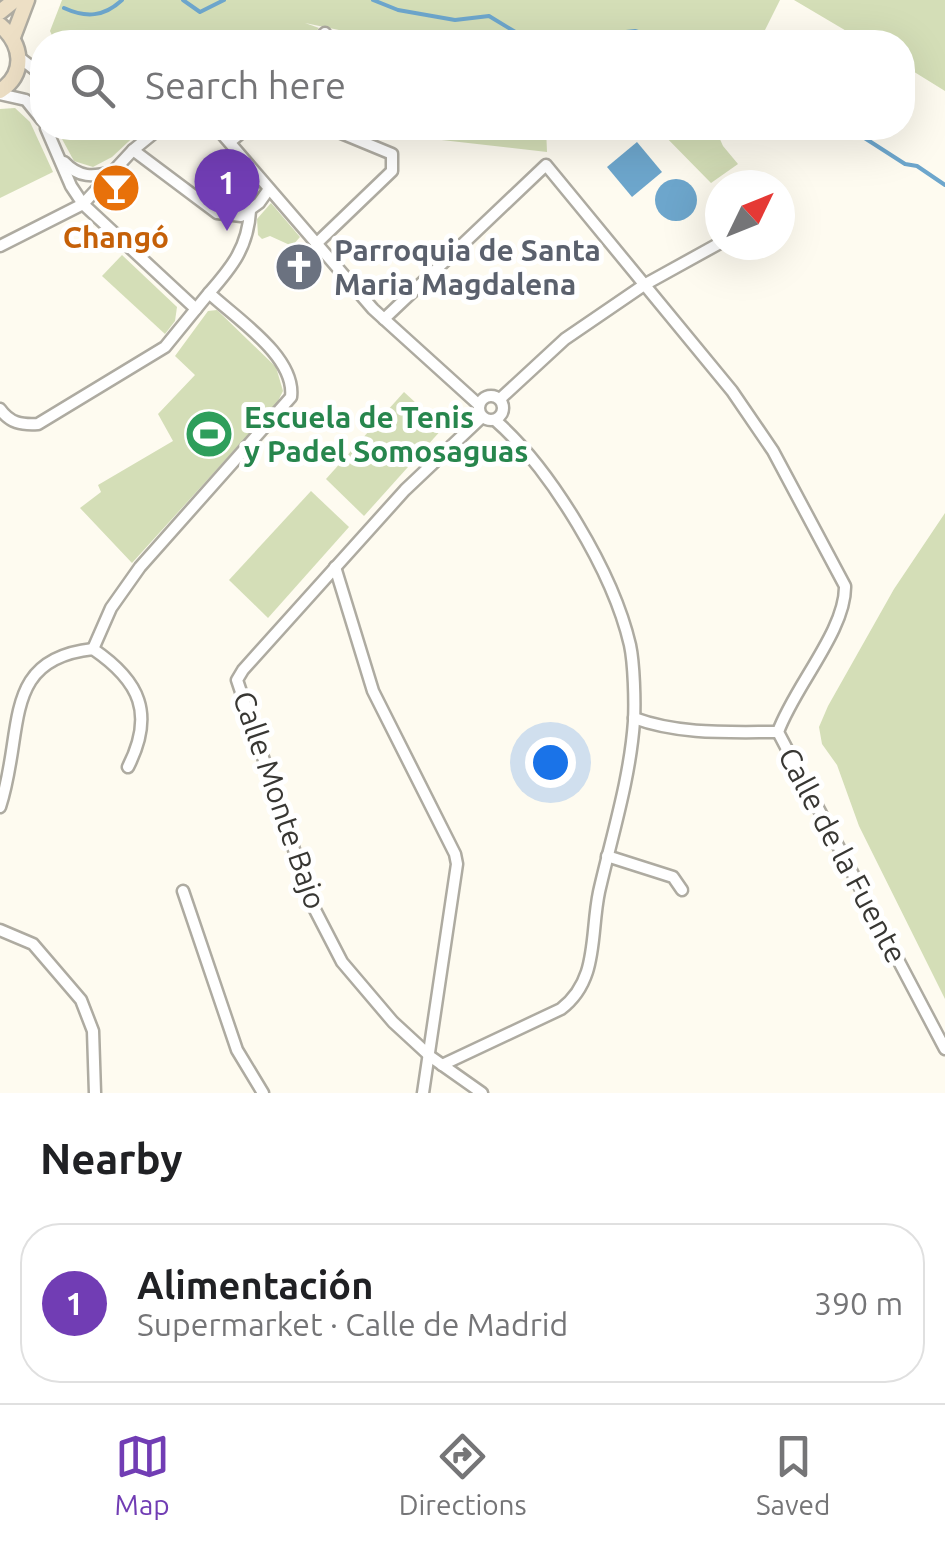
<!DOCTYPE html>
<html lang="en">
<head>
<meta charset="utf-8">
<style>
  :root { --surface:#fff; --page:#f2f2f2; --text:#202124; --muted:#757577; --line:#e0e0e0; --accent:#713db4 }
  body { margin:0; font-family:Ubuntu,sans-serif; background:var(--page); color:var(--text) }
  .compass { position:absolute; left:705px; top:170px; width:90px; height:90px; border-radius:50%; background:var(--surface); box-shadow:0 10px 40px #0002; rotate:47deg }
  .you { position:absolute; left:550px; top:762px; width:35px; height:35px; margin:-25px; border:8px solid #fff; border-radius:50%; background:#1a73e8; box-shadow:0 0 0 15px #1a73e833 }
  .badge { display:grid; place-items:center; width:65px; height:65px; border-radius:50%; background:var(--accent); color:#fff; font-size:32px; font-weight:700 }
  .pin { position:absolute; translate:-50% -82px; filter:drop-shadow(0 2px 5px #0008) }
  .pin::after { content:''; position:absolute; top:52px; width:35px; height:30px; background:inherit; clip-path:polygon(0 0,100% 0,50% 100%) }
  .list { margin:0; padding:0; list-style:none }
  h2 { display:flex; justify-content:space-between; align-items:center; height:130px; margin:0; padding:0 40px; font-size:42px }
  h2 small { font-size:32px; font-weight:400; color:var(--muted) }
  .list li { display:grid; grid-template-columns:65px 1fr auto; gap:30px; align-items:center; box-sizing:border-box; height:160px; margin:0 20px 20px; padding:0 20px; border:2px solid var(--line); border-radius:40px }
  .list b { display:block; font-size:38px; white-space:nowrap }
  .list p { margin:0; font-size:32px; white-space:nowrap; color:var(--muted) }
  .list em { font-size:32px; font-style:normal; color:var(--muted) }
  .icon { flex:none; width:55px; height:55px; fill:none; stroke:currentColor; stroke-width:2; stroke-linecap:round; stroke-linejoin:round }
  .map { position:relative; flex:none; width:945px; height:1093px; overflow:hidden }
  .search { position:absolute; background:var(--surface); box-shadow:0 10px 40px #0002; left:30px; right:30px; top:30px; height:110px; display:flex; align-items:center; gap:25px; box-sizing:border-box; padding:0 35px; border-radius:40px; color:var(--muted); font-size:38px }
  .sheet { height:310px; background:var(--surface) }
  nav { display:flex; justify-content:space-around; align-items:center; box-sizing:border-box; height:140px; border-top:2px solid var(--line); background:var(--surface); font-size:28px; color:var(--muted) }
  nav a { display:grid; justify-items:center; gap:5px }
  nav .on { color:var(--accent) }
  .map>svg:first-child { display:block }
</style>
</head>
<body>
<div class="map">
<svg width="945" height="1093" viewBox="0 0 945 1093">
  <rect width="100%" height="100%" fill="#fefbf0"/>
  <g fill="#d4deb7">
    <polygon points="62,0 780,0 759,42 365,42 363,35 305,23 319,28 306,42 55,42 50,31"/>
    <polygon points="794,0 945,0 945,91 903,65 902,42 865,42"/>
    <polygon points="15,108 30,122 53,172 0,198 0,109"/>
    <polygon points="56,128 143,128 112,157 93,167 74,161"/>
    <polygon points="379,128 572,128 546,128 547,152 380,133"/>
    <polygon points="657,128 715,128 723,146 738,164 711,183"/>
    <polygon points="271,203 300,237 292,246 270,236 262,239 258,235 257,219"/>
    <polygon points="122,255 177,307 175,321 165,334 102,276"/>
    <polygon points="217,310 276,367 283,391 277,403 132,563 80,508 101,492 98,485 173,441 158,414 195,375 175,356 208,311"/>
    <polygon points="404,392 443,428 364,516 326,479"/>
    <polygon points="311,491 349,527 268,618 229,580"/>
    <polygon points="945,513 945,999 859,826 837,765 822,744 819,727 828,706 894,589"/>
  </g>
  <g fill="#6da6cc">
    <polygon points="637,142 662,172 632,197 607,167"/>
    <circle cx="676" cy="200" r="21"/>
  </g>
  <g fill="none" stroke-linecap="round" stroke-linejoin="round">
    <g stroke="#6da6cc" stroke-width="4">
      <polyline points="183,0 200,12 224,0"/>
      <polyline points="373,0 398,10 455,20 489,16 517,33 553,40 635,31 669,42"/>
      <path d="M64,8C86,18 104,17 122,0"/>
      <polyline points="849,128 905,164 917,166 945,185"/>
    </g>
    <g stroke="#aeaba1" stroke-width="15">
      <g id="minor">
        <polyline points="316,42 325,33"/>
        <polyline points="20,58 42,75"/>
        <polyline points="0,94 26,100 42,120"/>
        <polyline points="46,128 71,186 83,204 196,309"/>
        <polyline points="217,128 373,309 479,405"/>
        <polyline points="230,142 247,128"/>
        <polyline points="133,150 217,213 241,216 259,203 269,189"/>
        <path d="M64,162C79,178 93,177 112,172"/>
        <polyline points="316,244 392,171 392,154 329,128"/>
        <polyline points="0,246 83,204 133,150 160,128"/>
        <path d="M384,319L546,165L732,391L773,451L845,586C846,630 794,687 778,732L945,1049"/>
        <circle cx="491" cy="408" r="12"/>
        <polyline points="500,399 565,339 644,285 720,243"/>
        <path d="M0,409C10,423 21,425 38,424L165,347L209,293"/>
        <polyline points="335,567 373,691 455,854 457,864 423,1093"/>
        <path d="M93,649L111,608L140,567L291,397C296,357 237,319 209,293C232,267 248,247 250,211"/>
        <path d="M634,718C680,735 730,732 778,732"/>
        <path d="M0,807C25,730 0,659 93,649C140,681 155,714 128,767"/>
        <polyline points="607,856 673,877 682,890"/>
        <polyline points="183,891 237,1050 263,1093"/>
        <polyline points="0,930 33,944 81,1000 93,1031 95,1093"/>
        <path d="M442,1065L561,1009C599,980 590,935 599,892C612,835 630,779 634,721C635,701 634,664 630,645C613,572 551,469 495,420"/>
        <polyline points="482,1093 431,1057 393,1022 342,962 313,906 237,680 243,670 405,490 482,417"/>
      </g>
    </g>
    <g stroke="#aeaba1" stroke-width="19">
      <g id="secondary">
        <polyline points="0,12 15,0"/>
        <path d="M0,25C22,44 27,73 0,91"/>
        <polyline points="13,37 27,0"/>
      </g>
    </g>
    <use href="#minor" stroke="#fff" stroke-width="10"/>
    <use href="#secondary" stroke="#eddfc5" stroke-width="14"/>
  </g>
  <defs>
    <g id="bar-disc" transform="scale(2.5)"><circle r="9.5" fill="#e8710a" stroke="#fff"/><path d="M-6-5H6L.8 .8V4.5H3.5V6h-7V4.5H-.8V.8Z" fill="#fff"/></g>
    <g id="church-disc" transform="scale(2.5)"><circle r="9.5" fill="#6b7280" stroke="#fff"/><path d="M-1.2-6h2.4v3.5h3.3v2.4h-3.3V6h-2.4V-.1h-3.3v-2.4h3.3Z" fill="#fff"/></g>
    <g id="stadium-disc" transform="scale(2.5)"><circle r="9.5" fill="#2e9e5b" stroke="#fff"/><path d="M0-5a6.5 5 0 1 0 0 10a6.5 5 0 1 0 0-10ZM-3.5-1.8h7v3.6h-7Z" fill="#fff"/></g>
  </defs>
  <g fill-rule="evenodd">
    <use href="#bar-disc" x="116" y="188"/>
    <use href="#church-disc" x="299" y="267"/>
    <use href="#stadium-disc" x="209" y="434"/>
  </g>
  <g text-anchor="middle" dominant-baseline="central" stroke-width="10" stroke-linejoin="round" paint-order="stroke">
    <g font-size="30" font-weight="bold" fill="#c56008" stroke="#fff">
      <text x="116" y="237">Changó</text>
    </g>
    <g font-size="30" font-weight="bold" fill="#5b616d" stroke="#fff" text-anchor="start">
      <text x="334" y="250">Parroquia de Santa<tspan x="334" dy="34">Maria Magdalena</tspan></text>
    </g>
    <g font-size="30" font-weight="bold" fill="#27864d" stroke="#fff" text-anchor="start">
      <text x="244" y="417">Escuela de Tenis<tspan x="244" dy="34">y Padel Somosaguas</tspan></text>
    </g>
    <g font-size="30" fill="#383733" stroke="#fff">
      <text transform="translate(280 800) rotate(71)">Calle Monte Bajo</text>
      <text transform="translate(843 855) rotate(62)">Calle de la Fuente</text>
    </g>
  </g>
</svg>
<svg class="compass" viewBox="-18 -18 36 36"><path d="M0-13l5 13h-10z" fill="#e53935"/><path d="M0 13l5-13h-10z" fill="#757577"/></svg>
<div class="you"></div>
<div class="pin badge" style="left:227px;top:231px">1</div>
<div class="search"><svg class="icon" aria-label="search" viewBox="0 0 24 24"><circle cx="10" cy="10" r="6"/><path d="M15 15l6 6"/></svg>Search here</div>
</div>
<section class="sheet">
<h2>Nearby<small></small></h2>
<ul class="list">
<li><span class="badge">1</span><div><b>Alimentación</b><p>Supermarket · Calle de Madrid</p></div><em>390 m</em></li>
</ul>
</section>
<nav>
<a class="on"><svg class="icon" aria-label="map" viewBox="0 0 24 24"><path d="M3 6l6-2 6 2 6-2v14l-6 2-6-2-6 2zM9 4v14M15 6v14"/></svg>Map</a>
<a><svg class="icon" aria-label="directions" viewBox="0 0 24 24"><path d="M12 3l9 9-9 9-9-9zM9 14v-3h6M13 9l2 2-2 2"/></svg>Directions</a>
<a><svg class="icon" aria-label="saved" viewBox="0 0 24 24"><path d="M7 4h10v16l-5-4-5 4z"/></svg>Saved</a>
</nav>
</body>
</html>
